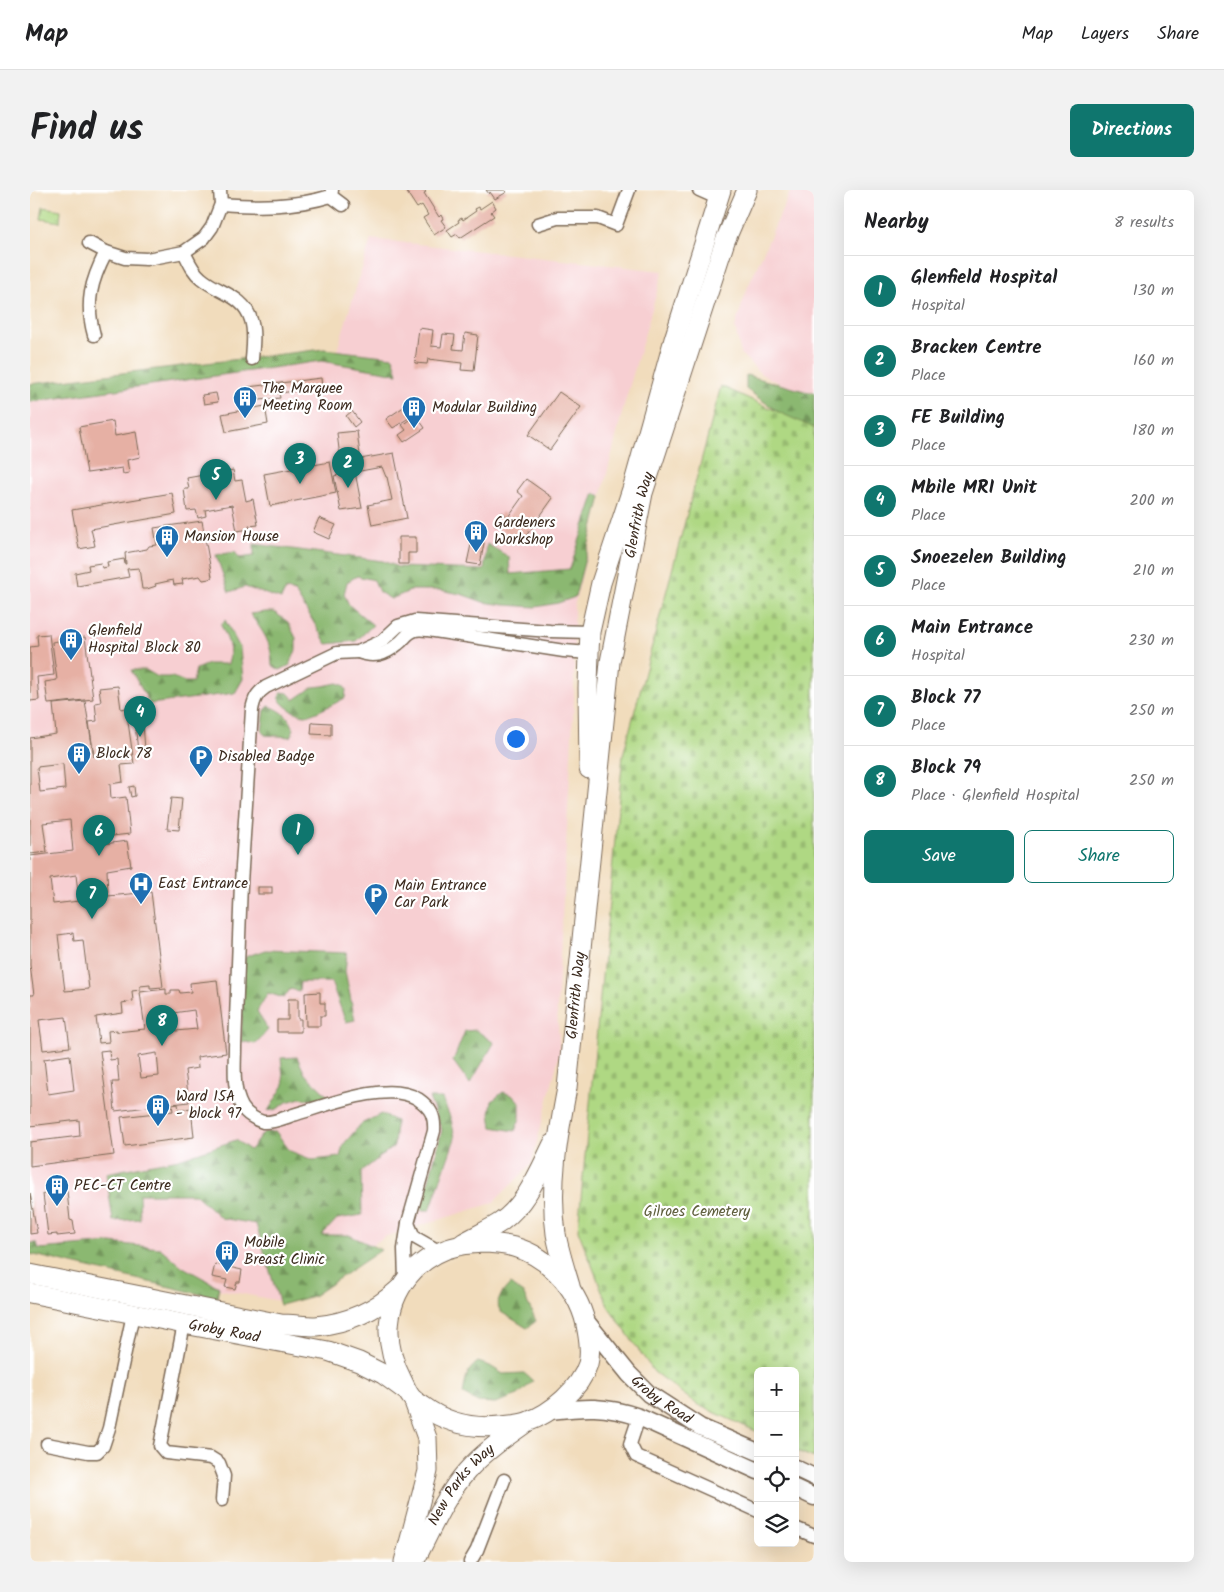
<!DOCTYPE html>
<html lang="en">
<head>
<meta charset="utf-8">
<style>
  :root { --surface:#fff; --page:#f2f2f2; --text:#202124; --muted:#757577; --line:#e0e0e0; --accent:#0f766e }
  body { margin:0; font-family:Kalam,sans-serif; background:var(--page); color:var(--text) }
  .controls { position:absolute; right:15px; bottom:15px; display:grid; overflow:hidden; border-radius:8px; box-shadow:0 5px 20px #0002 }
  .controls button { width:45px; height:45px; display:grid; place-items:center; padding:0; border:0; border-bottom:1px solid var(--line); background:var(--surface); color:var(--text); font:25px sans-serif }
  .you { position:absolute; left:485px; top:548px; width:18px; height:18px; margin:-12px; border:4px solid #fff; border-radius:50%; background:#1a73e8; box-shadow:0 0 0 8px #1a73e833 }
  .badge { display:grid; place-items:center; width:32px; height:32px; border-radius:50%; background:var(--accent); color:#fff; font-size:16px; font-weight:700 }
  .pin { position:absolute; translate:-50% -41px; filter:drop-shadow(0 1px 2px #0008) }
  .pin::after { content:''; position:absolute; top:26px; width:18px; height:15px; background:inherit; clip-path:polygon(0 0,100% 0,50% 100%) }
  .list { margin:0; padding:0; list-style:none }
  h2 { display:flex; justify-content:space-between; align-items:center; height:65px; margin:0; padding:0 20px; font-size:21px }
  h2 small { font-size:16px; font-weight:400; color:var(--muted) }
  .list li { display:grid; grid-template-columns:32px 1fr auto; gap:15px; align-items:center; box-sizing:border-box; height:70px; padding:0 20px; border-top:1px solid var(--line) }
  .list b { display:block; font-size:19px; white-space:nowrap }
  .list p { margin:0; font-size:16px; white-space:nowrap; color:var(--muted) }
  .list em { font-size:16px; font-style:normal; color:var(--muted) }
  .actions { display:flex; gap:10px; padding:15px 20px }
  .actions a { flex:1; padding:11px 0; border:1px solid var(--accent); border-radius:8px; text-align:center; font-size:18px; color:var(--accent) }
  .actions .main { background:var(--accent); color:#fff }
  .icon { flex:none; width:28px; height:28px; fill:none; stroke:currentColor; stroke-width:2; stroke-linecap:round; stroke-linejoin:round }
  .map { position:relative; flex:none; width:784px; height:1372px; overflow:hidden; border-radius:8px }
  header { display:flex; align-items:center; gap:30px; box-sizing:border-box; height:70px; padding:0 25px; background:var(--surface); border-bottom:1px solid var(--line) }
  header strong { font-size:24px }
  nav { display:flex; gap:28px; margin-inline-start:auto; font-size:18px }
  .intro { display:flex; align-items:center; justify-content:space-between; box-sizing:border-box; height:120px; padding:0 30px }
  h1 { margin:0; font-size:35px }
  .button { padding:12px 22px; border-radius:8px; background:var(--accent); color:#fff; font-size:18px; font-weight:700 }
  main { display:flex; gap:30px; padding:0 30px }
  aside { flex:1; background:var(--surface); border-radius:8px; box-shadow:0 5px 20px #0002 }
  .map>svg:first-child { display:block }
</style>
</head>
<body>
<header>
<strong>Map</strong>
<nav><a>Map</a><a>Layers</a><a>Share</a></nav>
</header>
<div class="intro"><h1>Find us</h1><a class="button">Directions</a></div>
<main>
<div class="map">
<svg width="784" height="1372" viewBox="0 0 784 1372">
  <defs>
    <pattern id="forest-firs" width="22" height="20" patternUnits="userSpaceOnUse" patternTransform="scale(1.25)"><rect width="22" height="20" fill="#8bb871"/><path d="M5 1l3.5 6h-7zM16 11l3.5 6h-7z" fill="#73965c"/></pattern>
    <pattern id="cemetery-stones" width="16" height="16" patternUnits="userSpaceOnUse" patternTransform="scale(1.25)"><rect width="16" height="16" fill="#afd883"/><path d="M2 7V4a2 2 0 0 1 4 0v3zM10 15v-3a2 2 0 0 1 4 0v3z" fill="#97ba71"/></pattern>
    <pattern id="park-crowns" width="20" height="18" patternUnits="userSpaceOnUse" patternTransform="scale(1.25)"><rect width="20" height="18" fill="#afd883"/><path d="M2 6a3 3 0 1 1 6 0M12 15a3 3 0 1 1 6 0" fill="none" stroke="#97ba71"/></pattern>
  </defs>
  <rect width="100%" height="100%" fill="#fff"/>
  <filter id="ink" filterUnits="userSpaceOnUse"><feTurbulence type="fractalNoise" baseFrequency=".02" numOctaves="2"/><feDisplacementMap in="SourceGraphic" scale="10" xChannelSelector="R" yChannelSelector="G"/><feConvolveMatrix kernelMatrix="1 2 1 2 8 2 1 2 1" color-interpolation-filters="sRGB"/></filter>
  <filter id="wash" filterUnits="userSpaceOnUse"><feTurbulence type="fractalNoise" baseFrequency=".0096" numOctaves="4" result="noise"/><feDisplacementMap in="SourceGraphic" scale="20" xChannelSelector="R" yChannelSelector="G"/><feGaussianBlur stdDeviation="1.12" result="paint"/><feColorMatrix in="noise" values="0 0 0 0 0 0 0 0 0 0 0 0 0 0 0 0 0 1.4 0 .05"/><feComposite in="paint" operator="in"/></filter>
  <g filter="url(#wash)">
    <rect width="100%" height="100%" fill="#f1dcbc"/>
    <g fill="#f7cfd2">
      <polygon points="761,0 784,0 784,210 731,184 711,164 705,137 717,99"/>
      <polygon points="341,49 633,81 593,219 544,417 544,510 527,821 530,862 501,975 463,1013 354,1047 259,1113 0,1062 0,205 305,167"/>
    </g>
    <g fill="url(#forest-firs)" stroke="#637148">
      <polygon points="294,159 363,167 368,184 291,171 0,212 0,194"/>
      <polygon points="716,185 778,202 784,202 784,247 716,199"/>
      <polygon points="565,303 571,307 545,407 528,413 506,417 475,415 453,412 431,404 410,400 382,400 361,409 349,402 344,390 327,386 317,392 314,404 319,415 343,435 326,451 297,454 265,402 256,399 251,409 215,397 199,402 186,365 205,362 209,368 224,366 224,354 353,371 368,377 454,380 457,354 479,367 480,384 540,379"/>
      <path d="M235,422H244L258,432L266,448V460L260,475L250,480L242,475C242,452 233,442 220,424Z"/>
      <path d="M195,430L210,458L213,489L205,503L120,514L101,480H116L128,487H142L155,492H163L166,479L178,474H198C203,460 197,448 191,435Z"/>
      <path d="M307,493L313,495L316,500L315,508C310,511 282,525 278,525C268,526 252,516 249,508L251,502L258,503L264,510L283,497L293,496Z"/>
      <path d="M239,516C252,520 268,532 261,547L235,545L232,541L235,520Z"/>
      <polygon points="235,760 317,763 315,781 325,830 316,832 301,792 270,792 269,801 260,799 254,808 238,803 227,821 238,840 225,854 211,851 215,767"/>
      <polygon points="446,840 464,853 440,894 423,871 435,841"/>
      <polygon points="267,867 275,884 298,906 282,910 270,908 257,912 247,919 238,921 254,895 251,868"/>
      <polygon points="473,902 484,906 490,913 490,928 485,941 462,937 460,923 462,911"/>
      <polygon points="399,908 412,908 421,929 425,948 400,1020 391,1020 412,940"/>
      <polygon points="351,924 366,931 364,956 331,982 332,1025 307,1029 292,1045 319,1045 351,1060 283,1106 250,1115 226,1034 191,1028 165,1004 109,1004 110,1029 83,1031 76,983 149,969 206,950 220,960 234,942 246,942 260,961 283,970 310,967 313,955 331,934"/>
      <polygon points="0,1053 7,1053 9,1059 80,1053 130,1058 153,1077 189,1097 187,1108 0,1064"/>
      <polygon points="480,1094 493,1103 506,1131 497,1138 471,1122 467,1114 472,1103"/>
      <path d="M448,1172L460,1176L473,1184L494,1183L503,1191L488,1205L465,1213L448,1212L433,1204C436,1189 435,1182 448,1172Z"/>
    </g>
    <polygon fill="url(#cemetery-stones)" stroke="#758150" points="691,196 784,238 784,1268 765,1260 765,1181 728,1181 728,1242 668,1215 624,1182 578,1116 548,1040 593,565"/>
    <polygon fill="url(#park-crowns)" stroke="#758150" points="13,17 31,20 30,32 11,29"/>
    <g id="blocks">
      <g fill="#e6b0a4" fill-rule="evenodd">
        <polygon points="377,0 394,0 396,2 394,3 409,27 411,25 413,29 411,30 416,37 404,45 393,28 398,25 392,15 387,18 376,1"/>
        <polygon points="456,0 475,0 477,2 465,9 460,2 459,4"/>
        <polygon points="462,11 466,18 461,22 464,26 430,48 427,44 422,47 417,40 429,32 428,30 432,28 433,30 446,21 445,19 449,17 450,19"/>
        <polygon points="389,138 403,140 401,156 411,157 413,144 425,145 423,159 433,160 435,143 448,145 444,181 431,180 432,173 398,169 397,174 385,173"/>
        <polygon points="291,188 292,198 249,203 250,208 220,211 218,197"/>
        <polygon points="529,202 551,217 520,260 498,245"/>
        <polygon points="186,203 188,212 174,214 172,205"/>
        <polygon points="378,214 385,224 363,238 356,229"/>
        <polygon points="235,216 238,234 196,242 192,224"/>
        <polygon points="322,221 330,232 324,237 316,226"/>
        <polygon points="386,225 395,238 374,252 369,245 376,240 372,235"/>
        <polygon points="83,231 85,246 106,242 110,267 97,270 99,283 93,284 92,278 57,283 49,237"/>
        <polygon points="327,241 330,265 310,267 307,243"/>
        <polygon points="364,263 377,328 342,335 338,315 362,310 357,287 356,287 352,277 325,282 332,318 311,321 304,286 308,285 308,282 314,281 313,272"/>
        <polygon points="300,272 306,303 240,316 234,284"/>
        <polygon points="203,280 205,291 212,290 216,311 223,309 228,335 219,336 220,339 207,341 202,315 175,320 176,326 168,328 166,320 157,321 154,299 159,299 157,288 179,284 181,295 187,294 185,284"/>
        <polygon points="496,289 523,308 491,353 464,334 472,322 478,327 493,306 487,301"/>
        <polygon points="142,303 146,324 61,339 65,356 49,359 42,320"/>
        <polygon points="289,328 306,335 299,349 283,342"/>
        <polygon points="172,331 182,387 179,389 173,390 170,386 152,389 153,394 144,395 143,390 125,394 126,396 117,399 112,399 109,378 97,379 99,387 47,396 45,383 59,380 58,375 71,373 72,378 78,377 77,372 94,369 95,374 96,374 95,363 117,359 119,356 127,355 124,338"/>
        <polygon points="369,347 386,347 386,363 378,363 378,374 369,374"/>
        <polygon points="442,350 454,353 450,375 437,373"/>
        <polygon points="19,444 24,485 7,487 9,510 0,511 0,457 8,456 7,445"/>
        <polygon points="55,447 63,509 18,514 15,492 27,490 22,452"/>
        <path d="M88,496L91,519L96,518L104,574L91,575L93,592L80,594L81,609L96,607L100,644L73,647L74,654L97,651L101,676L77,680L78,706L121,702L133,797L120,798V795L110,796V800L102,801L103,811L92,813L93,823L66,827L69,853L79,852L78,841L87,840V842L115,839L110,802L136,799V804H141V800H149L150,803L161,802L160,793L187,790L196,863L167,867L168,878L155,880L159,912L85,921L82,892H89L87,869L80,870L79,860L70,861L84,965L0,976V952L50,946L49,930L0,936V805H4L0,775V666L43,661L40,630L13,633L17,662L0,664V548L26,544L23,514L55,511L64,567L59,532L67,531L65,513L71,512L69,498ZM33,574L35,599L10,602L7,577ZM46,685L49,711L23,714L20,689ZM43,743L44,751L53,750L59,799L35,801L28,745ZM164,820L167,839L146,841L143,823ZM36,827L40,857L13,860L9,830ZM127,863L129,886L111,888L108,866ZM40,865L44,900L18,904L14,869Z"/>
        <polygon points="282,532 301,533 301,545 281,544"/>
        <polygon points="113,533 115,560 108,561 105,534"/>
        <polygon points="104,596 105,606 101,607 99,597"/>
        <polygon points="141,608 152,609 149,640 137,639"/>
        <rect x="228" y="697" width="14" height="7"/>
        <polygon points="290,802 290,813 295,813 295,826 290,826 290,836 276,836 275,803"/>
        <polygon points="258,809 268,809 268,829 271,829 271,842 247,842 247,830 258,830"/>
        <polygon points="148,914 149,920 161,918 164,947 95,956 91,927 143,921 142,915"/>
        <polygon points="37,1001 40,1030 43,1031 45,1044 27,1046 27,1044 18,1045 13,1004"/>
        <polygon points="0,1003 7,1043 0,1044"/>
        <polygon points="185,1074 212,1080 210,1092 207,1092 205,1099 195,1097 197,1090 182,1087"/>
      </g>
    </g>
  </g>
  <g filter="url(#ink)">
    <use href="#blocks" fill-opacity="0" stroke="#7b6855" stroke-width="1"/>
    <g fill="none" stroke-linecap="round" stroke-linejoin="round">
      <g stroke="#7b6855" stroke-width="15">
        <g id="minor">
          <polyline points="302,0 301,6 313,15"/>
          <polyline points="669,0 687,8"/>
          <path d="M191,14C229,17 265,17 301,6"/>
          <polyline points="508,34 527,28 568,28 586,35 599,0"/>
          <polyline points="59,53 76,62 95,68 117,69 154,62 174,48 182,37 191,14 190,0"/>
          <path d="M154,62C159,72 163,82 171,88C188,103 214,105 221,130C225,142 223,156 222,169"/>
          <path d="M64,145C55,113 61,91 76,62"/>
          <path d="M328,462C344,468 355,465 368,454C375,449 377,442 386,440C390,439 394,440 398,440L534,461L559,463"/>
          <polyline points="378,1033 384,1047 405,1059 414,1061"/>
          <path d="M375,1090L374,1059L378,1033L404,941C405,926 401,918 388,909C358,890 295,916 263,925C254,928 242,933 233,932C226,930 216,924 212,917C202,899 205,876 205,857L211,693L222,520C224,509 227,503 236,497L307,463L328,462L352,451L368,436L385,431L520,441L560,442"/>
          <polyline points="154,1134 130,1256 136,1263 181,1268 189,1273 194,1286 192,1310"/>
          <polyline points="609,1227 600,1254 606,1266 728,1321"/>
          <polyline points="17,1254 58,1262 67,1262 73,1256 79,1238 103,1124"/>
          <polyline points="765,1338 784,1346"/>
          <polyline points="440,1372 447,1360 474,1290"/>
        </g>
      </g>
      <g stroke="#7b6855" stroke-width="19">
        <g id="major">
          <path id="s1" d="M556,1131L599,1184L619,1204L670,1237L728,1262"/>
          <path d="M519,1221C555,1217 574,1215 609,1227L728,1281"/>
          <polyline points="765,1278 784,1287"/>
          <polyline points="765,1298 784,1307"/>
        </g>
      </g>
      <g stroke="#7b6855" stroke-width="21">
        <g id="highway">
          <polyline points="559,579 558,498 559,463 560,442 571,393 603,296 644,149 691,0"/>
          <path d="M433,1053C445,1046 459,1040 471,1032C497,1013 509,982 523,954"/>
          <path d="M450,1053C462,1053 473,1054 484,1057C521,1067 551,1103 557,1140C559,1151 561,1163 558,1174C550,1199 522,1223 497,1232C489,1235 479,1235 471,1236C442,1239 416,1233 393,1216C389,1213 384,1211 381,1207C377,1202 375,1196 372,1190C352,1152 354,1111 385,1079C397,1068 412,1059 428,1056C435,1054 443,1054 450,1053Z"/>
          <path d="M0,1084L251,1134C262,1134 274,1136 286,1136C319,1133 345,1121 369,1099"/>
          <path id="s2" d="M540,1096C535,1079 529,1061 526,1044C519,995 528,945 537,898L580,472L613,303L695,51L717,0"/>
          <path id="s3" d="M0,1103L154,1134L298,1161L329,1172L353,1184L375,1200"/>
          <polyline points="374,1372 398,1281 397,1248 383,1209"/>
          <path id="s4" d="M384,1372C400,1342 414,1307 437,1281C453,1263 473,1249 493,1235"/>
        </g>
      </g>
      <use href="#minor" stroke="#fff" stroke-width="12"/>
      <use href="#major" stroke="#fff" stroke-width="16"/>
      <use href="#highway" stroke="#fff" stroke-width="19"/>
    </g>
  </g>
  <defs>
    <g id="building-pin" transform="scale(1.25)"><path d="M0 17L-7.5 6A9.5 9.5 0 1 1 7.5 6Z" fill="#1f6fb2" stroke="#fff"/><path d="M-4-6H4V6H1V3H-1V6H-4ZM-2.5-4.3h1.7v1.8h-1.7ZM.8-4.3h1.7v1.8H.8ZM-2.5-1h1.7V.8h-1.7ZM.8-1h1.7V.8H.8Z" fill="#fff"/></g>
    <g id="parking-pin" transform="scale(1.25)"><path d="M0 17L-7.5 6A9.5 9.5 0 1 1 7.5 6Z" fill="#1f6fb2" stroke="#fff"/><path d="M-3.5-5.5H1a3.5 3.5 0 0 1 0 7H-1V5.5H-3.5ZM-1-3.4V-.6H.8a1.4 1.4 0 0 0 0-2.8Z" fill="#fff"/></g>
    <g id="hospital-pin" transform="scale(1.25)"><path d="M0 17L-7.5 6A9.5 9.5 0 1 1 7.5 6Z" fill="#1f6fb2" stroke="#fff"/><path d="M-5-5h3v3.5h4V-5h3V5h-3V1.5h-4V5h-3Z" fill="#fff"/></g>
  </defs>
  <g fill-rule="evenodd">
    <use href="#building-pin" x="215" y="208"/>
    <use href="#building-pin" x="384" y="218"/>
    <use href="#building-pin" x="446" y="342"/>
    <use href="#building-pin" x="137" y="347"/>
    <use href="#building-pin" x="41" y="450"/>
    <use href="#building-pin" x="49" y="564"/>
    <use href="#parking-pin" x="171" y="567"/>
    <use href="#hospital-pin" x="111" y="694"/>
    <use href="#parking-pin" x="346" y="705"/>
    <use href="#building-pin" x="128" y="916"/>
    <use href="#building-pin" x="27" y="996"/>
    <use href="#building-pin" x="197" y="1062"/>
  </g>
  <g text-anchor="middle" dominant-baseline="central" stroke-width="4.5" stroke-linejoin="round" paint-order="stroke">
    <g font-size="15" fill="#3b2a1e" stroke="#fff" text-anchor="start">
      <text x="232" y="199">The Marquee<tspan x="232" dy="17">Meeting Room</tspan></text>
      <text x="402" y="218">Modular Building</text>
      <text x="464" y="333">Gardeners<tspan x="464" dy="17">Workshop</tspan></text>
      <text x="154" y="347">Mansion House</text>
      <text x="58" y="441">Glenfield<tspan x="58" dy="17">Hospital Block 80</tspan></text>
      <text x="66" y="564">Block 78</text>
      <text x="188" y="567">Disabled Badge</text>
      <text x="128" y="694">East Entrance</text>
      <text x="364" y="696">Main Entrance<tspan x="364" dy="17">Car Park</tspan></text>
      <text x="146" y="907">Ward 15A<tspan x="146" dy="17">- block 97</tspan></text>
      <text x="44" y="996">PEC-CT Centre</text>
      <text x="214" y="1053">Mobile<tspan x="214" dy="17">Breast Clinic</tspan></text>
    </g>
    <g font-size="15" fill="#3b2a1e" stroke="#fff">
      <text stroke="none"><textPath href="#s2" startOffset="779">Glenfrith Way</textPath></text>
      <text stroke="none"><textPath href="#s2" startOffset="294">Glenfrith Way</textPath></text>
      <text stroke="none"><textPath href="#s3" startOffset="198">Groby Road</textPath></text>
      <text stroke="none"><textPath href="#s1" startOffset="110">Groby Road</textPath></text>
      <text stroke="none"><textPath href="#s4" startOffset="91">New Parks Way</textPath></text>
    </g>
    <g font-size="15" fill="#5e5e3c" stroke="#fff">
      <text x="667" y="1022">Gilroes Cemetery</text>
    </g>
  </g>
</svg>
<div class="controls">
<button>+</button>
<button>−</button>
<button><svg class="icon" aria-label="locate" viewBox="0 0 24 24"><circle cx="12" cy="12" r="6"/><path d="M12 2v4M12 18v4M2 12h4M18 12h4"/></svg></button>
<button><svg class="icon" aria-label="layers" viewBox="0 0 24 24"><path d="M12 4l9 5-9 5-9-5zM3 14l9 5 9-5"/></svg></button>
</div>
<div class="you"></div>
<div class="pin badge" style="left:268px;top:665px">1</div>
<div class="pin badge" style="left:318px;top:298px">2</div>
<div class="pin badge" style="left:270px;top:294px">3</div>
<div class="pin badge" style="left:110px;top:547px">4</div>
<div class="pin badge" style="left:186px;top:310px">5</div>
<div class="pin badge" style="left:69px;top:666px">6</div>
<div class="pin badge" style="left:62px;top:729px">7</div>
<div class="pin badge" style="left:132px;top:856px">8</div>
</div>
<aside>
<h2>Nearby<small>8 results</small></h2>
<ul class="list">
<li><span class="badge">1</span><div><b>Glenfield Hospital</b><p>Hospital</p></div><em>130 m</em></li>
<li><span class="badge">2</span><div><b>Bracken Centre</b><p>Place</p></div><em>160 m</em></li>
<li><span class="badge">3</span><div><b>FE Building</b><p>Place</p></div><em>180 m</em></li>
<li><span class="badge">4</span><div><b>Mbile MRI Unit</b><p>Place</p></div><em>200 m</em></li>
<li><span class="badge">5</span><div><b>Snoezelen Building</b><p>Place</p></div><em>210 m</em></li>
<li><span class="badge">6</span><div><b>Main Entrance</b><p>Hospital</p></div><em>230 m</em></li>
<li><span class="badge">7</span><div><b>Block 77</b><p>Place</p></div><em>250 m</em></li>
<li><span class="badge">8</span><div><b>Block 79</b><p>Place · Glenfield Hospital</p></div><em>250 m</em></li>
</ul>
<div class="actions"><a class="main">Save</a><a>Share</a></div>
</aside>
</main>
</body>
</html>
